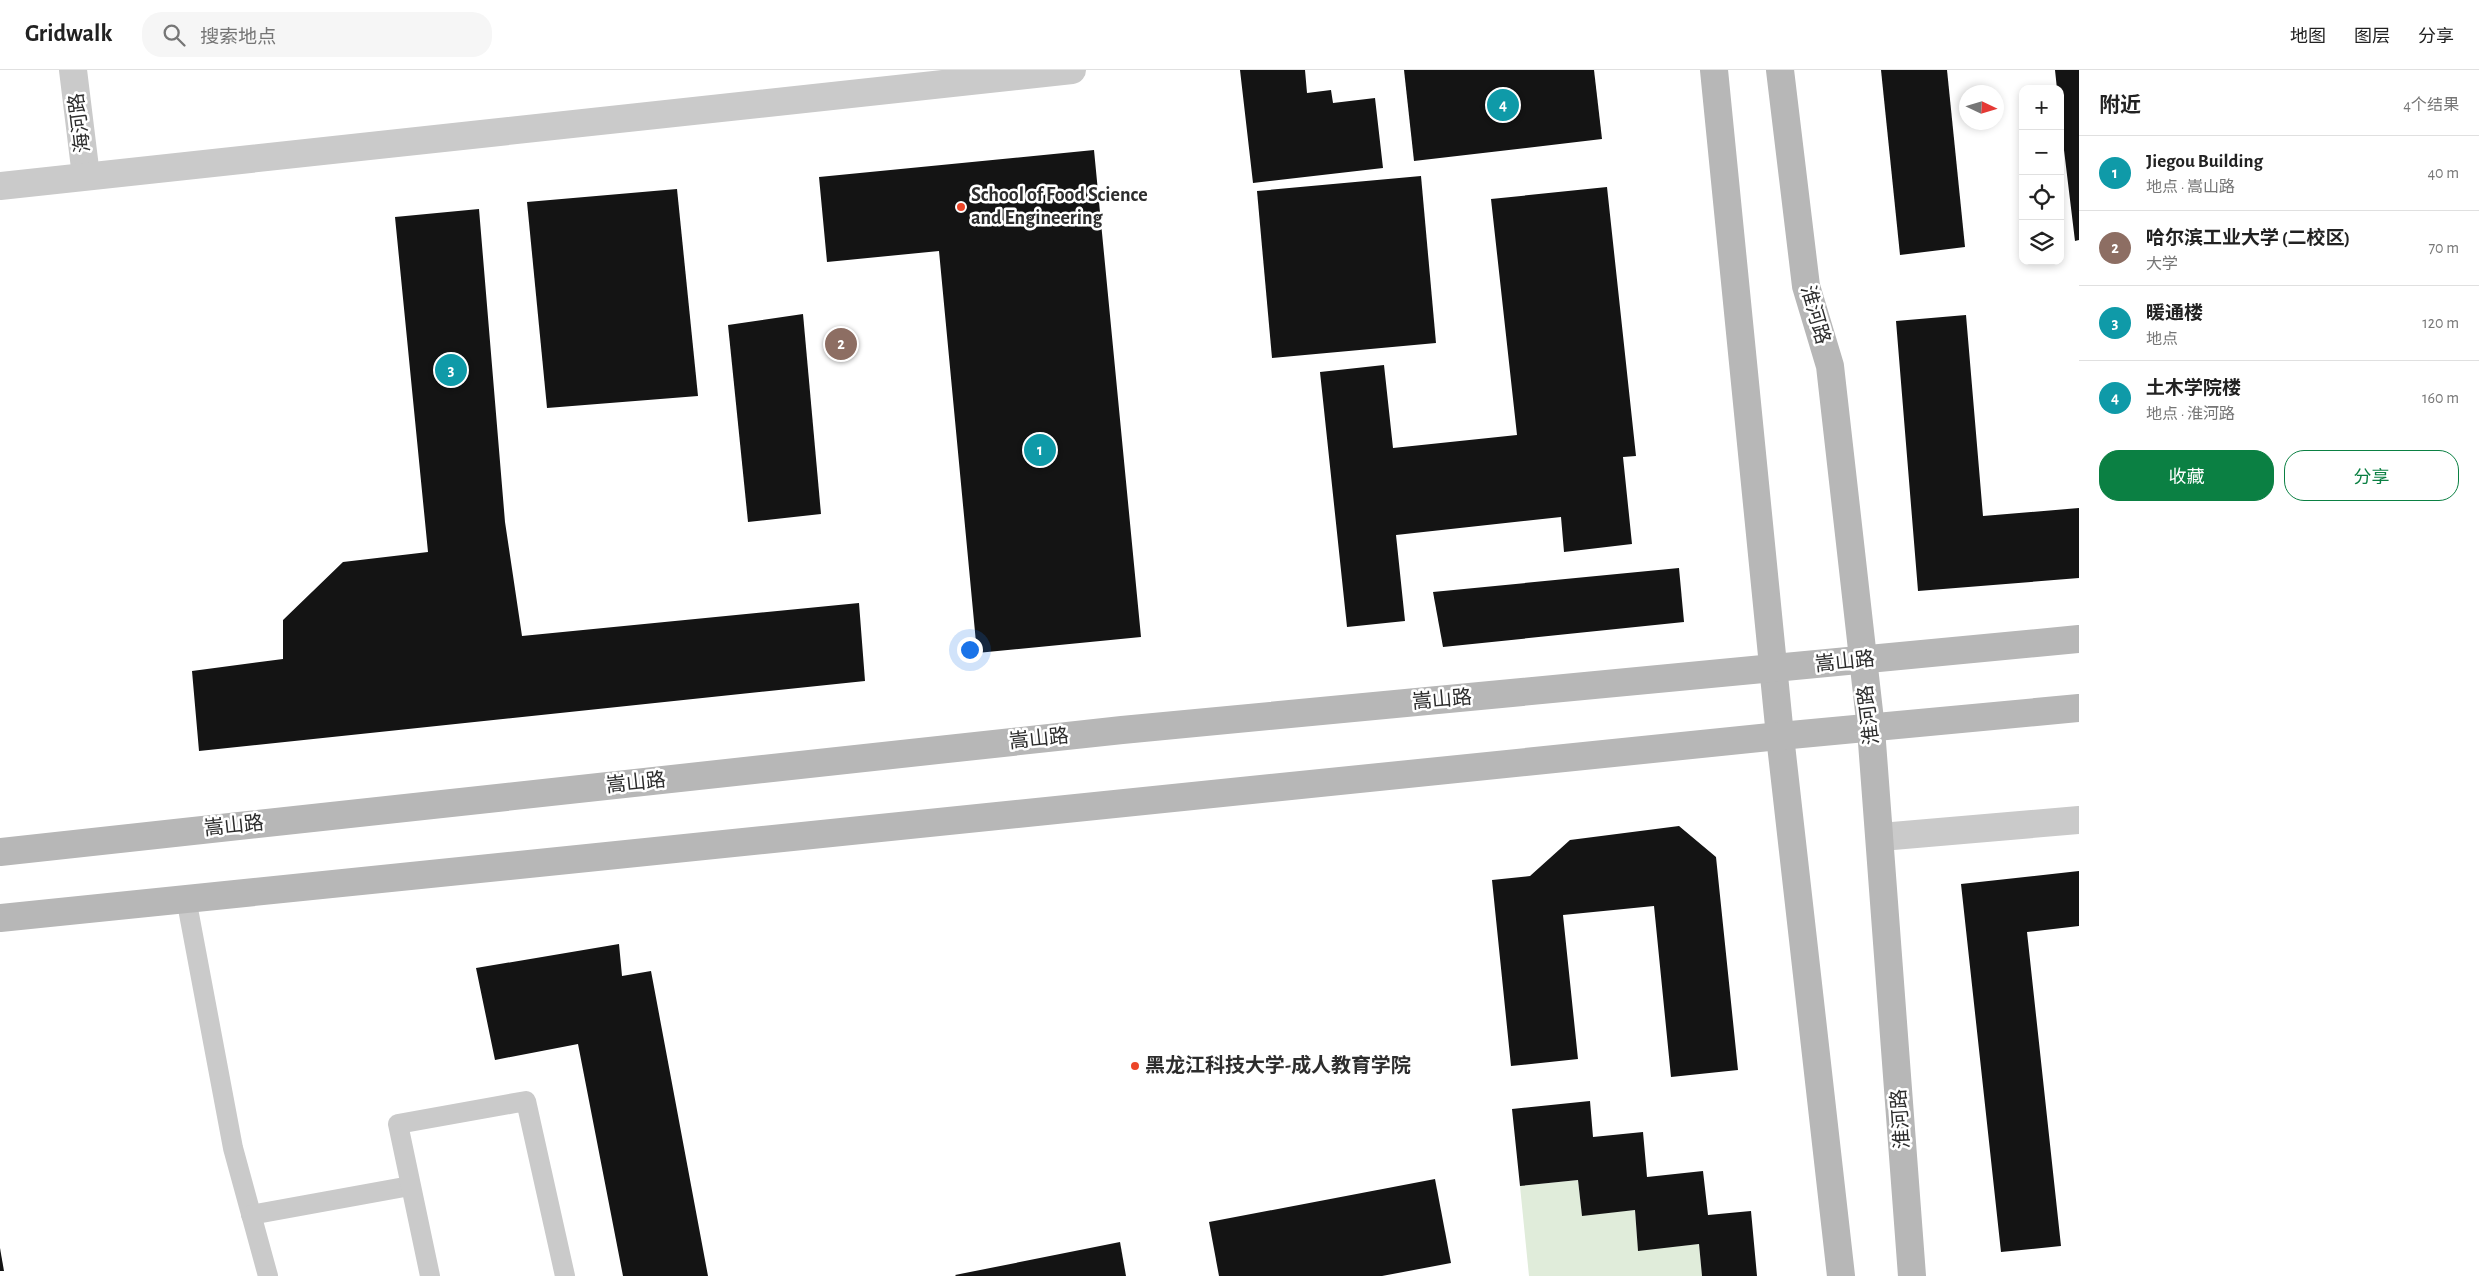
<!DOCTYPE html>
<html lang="zh">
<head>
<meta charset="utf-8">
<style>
  :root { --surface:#fff; --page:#f6f6f6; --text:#222; --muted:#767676; --line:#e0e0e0; --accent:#0b8043 }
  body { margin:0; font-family:"Alegreya Sans","Noto Sans SC",sans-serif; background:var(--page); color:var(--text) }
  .controls { position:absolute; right:15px; top:15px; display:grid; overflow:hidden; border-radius:10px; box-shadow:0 2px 8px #0003 }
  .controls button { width:45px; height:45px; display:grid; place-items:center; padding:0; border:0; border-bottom:1px solid var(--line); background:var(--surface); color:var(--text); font:25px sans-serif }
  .compass { position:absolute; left:1959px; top:15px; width:45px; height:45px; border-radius:50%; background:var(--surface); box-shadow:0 2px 8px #0003; rotate:94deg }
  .you { position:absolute; left:969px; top:579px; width:18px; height:18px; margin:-12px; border:4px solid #fff; border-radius:50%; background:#1a73e8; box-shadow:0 0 0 8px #1a73e833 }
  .badge { display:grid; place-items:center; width:32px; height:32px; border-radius:50%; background:var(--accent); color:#fff; font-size:16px; font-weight:700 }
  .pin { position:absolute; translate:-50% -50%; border:2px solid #fff; box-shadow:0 1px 5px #0006 }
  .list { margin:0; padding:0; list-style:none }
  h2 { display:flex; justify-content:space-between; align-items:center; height:65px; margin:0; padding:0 20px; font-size:21px }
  h2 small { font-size:16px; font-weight:400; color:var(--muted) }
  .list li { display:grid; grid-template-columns:32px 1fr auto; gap:15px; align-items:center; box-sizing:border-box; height:75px; padding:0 20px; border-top:1px solid var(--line) }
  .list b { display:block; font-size:19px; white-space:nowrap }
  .list p { margin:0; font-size:16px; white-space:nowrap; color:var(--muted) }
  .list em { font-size:16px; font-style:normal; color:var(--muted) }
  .actions { display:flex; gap:10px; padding:15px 20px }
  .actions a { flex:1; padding:11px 0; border:1px solid var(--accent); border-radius:20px; text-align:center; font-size:18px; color:var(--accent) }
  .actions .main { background:var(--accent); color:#fff }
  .icon { flex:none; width:28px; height:28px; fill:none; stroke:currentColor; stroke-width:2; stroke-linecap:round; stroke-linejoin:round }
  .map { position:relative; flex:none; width:2079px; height:1206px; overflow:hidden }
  header { display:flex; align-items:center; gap:30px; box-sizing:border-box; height:70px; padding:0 25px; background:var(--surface); border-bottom:1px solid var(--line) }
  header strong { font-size:24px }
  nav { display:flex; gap:28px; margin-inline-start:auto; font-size:18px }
  .search { width:350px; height:45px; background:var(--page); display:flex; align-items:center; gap:12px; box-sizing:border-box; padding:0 18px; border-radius:20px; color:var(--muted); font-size:19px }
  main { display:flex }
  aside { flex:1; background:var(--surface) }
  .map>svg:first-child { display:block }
</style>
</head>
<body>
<header>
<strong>Gridwalk</strong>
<div class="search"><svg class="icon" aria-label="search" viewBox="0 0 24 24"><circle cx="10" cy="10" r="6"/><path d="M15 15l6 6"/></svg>搜索地点</div>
<nav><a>地图</a><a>图层</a><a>分享</a></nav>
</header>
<main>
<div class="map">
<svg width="2079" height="1206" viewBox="0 0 2079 1206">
  <rect width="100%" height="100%" fill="#fff"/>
  <polygon fill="#e0ecda" points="1578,1110 1582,1145 1635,1140 1638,1180 1699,1174 1702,1206 1529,1206 1520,1116"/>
  <g fill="#141414">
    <polygon points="1240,0 1305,0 1307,23 1331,20 1333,33 1375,28 1383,98 1253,113"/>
    <polygon points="1404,0 1594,0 1602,69 1414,91"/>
    <polygon points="1881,0 1947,0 1965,177 1900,185"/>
    <polygon points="2055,0 2079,0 2079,170 2075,171 2060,47 2060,19 2057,19"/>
    <polygon points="1094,80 1141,567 977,583 939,181 827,192 819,107"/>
    <polygon points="1421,106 1436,273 1272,288 1257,121"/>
    <polygon points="1607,117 1636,386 1623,387 1632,474 1564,482 1561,447 1396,465 1405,551 1347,557 1320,302 1384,295 1393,378 1517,365 1491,129"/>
    <polygon points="677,119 698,326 547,338 527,132"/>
    <polygon points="479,139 505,452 522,566 859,533 865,611 199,681 192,601 283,589 283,550 343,492 428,482 395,147"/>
    <polygon points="803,244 821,444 748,452 728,255"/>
    <polygon points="1966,245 1983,446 2079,438 2079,508 1918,521 1896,251"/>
    <polygon points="1679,498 1684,552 1443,577 1433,522"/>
    <polygon points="1679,756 1716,787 1738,1000 1671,1007 1654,836 1563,845 1578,989 1511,996 1492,810 1530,806 1570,770"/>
    <polygon points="2079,801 2079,856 2027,862 2061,1176 2001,1182 1961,814"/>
    <polygon points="619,874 622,906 651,901 708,1206 623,1206 578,974 495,990 476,898"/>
    <polygon points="1590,1031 1593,1067 1643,1062 1647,1107 1703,1101 1708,1145 1751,1141 1757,1206 1702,1206 1699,1174 1638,1181 1635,1140 1582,1146 1578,1110 1520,1116 1512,1039"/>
    <polygon points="1435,1109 1451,1193 1382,1206 1219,1206 1209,1152"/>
    <polygon points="1120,1172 1126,1206 956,1206 955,1205"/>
    <polygon points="0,1178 4,1201 0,1201"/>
  </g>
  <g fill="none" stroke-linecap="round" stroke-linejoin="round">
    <g stroke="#cacaca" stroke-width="20">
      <polyline points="186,828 233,1078 268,1206"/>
      <polyline points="251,1145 410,1116"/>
      <polyline points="430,1206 398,1054 526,1031 565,1206"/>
    </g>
    <g stroke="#cacaca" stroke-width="28">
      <polyline points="73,0 86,106"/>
      <polyline points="0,116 1072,0"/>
      <polyline points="1881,767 2079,750"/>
    </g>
    <g stroke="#b7b7b7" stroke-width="28">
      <polyline points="1714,0 1780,666 1841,1206"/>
      <polyline points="1780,0 1806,216 1830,296 1871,659 1912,1206"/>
      <polyline points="0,782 1122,660 2079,569"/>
      <polyline points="0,848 1780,666 2079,638"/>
    </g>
  </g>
  <g fill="#ec4528" stroke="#fff" stroke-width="2">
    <circle cx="961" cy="137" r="5"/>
    <circle cx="1135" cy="996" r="5"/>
  </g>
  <g text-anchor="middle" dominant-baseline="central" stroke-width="5" stroke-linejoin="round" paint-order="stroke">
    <g font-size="20" fill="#2d2d2d" stroke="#fff">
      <text transform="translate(80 53) rotate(-97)">海河路</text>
      <text transform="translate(1815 245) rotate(74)">淮河路</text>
      <text transform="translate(1845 592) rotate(-6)">嵩山路</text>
      <text transform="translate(1442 630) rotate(-5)">嵩山路</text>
      <text transform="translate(1869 645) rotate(-97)">淮河路</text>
      <text transform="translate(1039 669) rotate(-6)">嵩山路</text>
      <text transform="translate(636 713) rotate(-6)">嵩山路</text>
      <text transform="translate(234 756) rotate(-6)">嵩山路</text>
      <text transform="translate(1901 1049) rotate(-94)">淮河路</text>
    </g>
    <g font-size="20" font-weight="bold" fill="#2d2d2d" stroke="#fff" text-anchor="start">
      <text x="971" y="125">School of Food Science<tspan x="971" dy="23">and Engineering</tspan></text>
      <text x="1145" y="996">黑龙江科技大学-成人教育学院</text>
    </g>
  </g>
</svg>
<div class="controls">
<button>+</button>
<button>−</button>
<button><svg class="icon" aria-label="locate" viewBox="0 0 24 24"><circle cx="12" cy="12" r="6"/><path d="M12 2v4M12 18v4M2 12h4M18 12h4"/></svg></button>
<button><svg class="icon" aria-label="layers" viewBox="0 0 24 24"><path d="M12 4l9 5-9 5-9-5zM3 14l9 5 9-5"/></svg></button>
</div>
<svg class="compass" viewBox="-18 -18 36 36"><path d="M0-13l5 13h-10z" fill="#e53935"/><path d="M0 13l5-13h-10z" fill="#767676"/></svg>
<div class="you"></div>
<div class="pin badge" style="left:1040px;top:380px;background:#0f9aa8">1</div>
<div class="pin badge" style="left:841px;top:274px;background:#8d6e63">2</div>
<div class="pin badge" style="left:451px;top:300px;background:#0f9aa8">3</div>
<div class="pin badge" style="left:1503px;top:35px;background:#0f9aa8">4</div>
</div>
<aside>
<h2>附近<small>4个结果</small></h2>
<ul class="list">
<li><span class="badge" style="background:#0f9aa8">1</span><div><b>Jiegou Building</b><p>地点 · 嵩山路</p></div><em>40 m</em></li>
<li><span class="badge" style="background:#8d6e63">2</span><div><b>哈尔滨工业大学 (二校区)</b><p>大学</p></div><em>70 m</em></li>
<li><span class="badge" style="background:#0f9aa8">3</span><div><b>暖通楼</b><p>地点</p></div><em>120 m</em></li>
<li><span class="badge" style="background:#0f9aa8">4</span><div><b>土木学院楼</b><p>地点 · 淮河路</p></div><em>160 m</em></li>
</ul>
<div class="actions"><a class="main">收藏</a><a>分享</a></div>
</aside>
</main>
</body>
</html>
